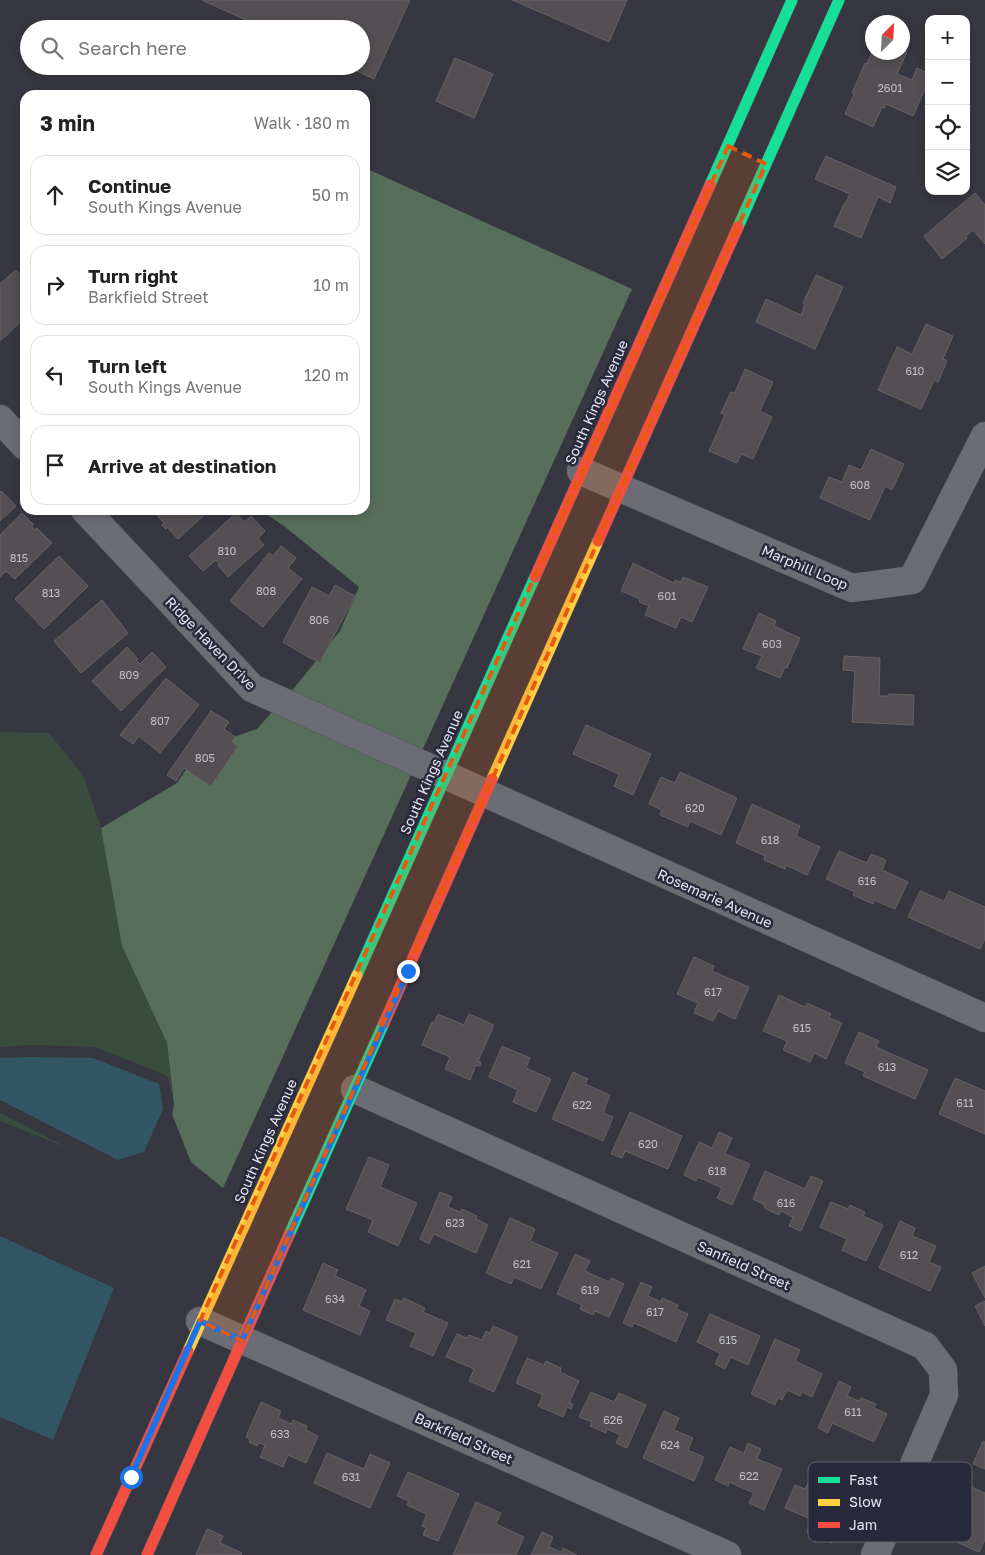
<!DOCTYPE html>
<html lang="en">
<head>
<meta charset="utf-8">
<style>
  :root { --surface:#fff; --page:#f2f2f2; --text:#222; --muted:#767676; --line:#e0e0e0 }
  body { margin:0; font-family:"Golos Text",sans-serif; background:var(--page); color:var(--text) }
  .controls { position:absolute; right:15px; top:15px; display:grid; overflow:hidden; border-radius:10px; box-shadow:0 2px 8px #0003 }
  .controls button { width:45px; height:45px; display:grid; place-items:center; padding:0; border:0; border-bottom:1px solid var(--line); background:var(--surface); color:var(--text); font:25px sans-serif }
  .compass { position:absolute; left:865px; top:15px; width:45px; height:45px; border-radius:50%; background:var(--surface); box-shadow:0 2px 8px #0003; rotate:24deg }
  .stop { position:absolute; width:15px; height:15px; margin:-11px; border:4px solid #1a73e8; border-radius:50%; background:#fff }
  .stop.end { background:#1a73e8; border-color:#fff; box-shadow:0 1px 5px #0008 }
  .list { margin:0; padding:0; list-style:none }
  h2 { display:flex; justify-content:space-between; align-items:center; height:65px; margin:0; padding:0 20px; font-size:21px }
  h2 small { font-size:16px; font-weight:400; color:var(--muted) }
  .list li { display:grid; grid-template-columns:32px 1fr auto; gap:15px; align-items:center; box-sizing:border-box; height:80px; margin:0 10px 10px; padding:0 10px; border:1px solid var(--line); border-radius:15px }
  .list b { display:block; font-size:19px; white-space:nowrap }
  .list p { margin:0; font-size:16px; white-space:nowrap; color:var(--muted) }
  .list em { font-size:16px; font-style:normal; color:var(--muted) }
  .icon { flex:none; width:28px; height:28px; fill:none; stroke:currentColor; stroke-width:2; stroke-linecap:round; stroke-linejoin:round }
  .map { position:relative; flex:none; width:985px; height:1555px; overflow:hidden }
  .search { position:absolute; background:var(--surface); box-shadow:0 2px 8px #0003; left:20px; top:20px; width:350px; height:55px; display:flex; align-items:center; gap:12px; box-sizing:border-box; padding:0 18px; border-radius:28px; color:var(--muted); font-size:19px }
  .panel { position:absolute; background:var(--surface); box-shadow:0 2px 8px #0003; left:20px; top:90px; width:350px; height:425px; border-radius:15px }
  .map>svg:first-child { display:block }
</style>
</head>
<body>
<div class="map">
<svg width="985" height="1555" viewBox="0 0 985 1555">
  <rect width="100%" height="100%" fill="#363741"/>
  <g fill="#394c3d">
    <polygon points="0,732 49,733 83,775 101,828 122,946 167,1043 172,1095 168,1078 163,1074 95,1047 31,1045 0,1047"/>
    <polygon points="0,1113 68,1148 0,1121"/>
  </g>
  <g fill="#576f5a">
    <polygon points="365,168 632,289 422,751 291,692 340,631 359,587 284,526 260,510 365,510"/>
    <polygon points="272,712 411,775 223,1188 191,1162 172,1114 174,1105 167,1043 122,946 101,828 177,783 200,749 257,729"/>
  </g>
  <g fill="#325664">
    <polygon points="30,1057 93,1058 159,1084 163,1109 144,1152 118,1160 0,1100 0,1058"/>
    <polygon points="0,1236 114,1288 53,1440 0,1417"/>
  </g>
  <g fill="#534f52" stroke="#666265">
    <polygon points="202,0 410,0 374,79 346,66 361,66 361,29 265,29"/>
    <polygon points="512,0 627,0 609,42"/>
    <polygon points="902,51 907,52 897,74 912,80 917,68 929,74 929,80 913,116 886,104 884,108 882,107 873,127 845,114 854,94 852,93 865,63 867,64 872,52 902,52"/>
    <polygon points="455,58 493,74 474,118 436,101"/>
    <polygon points="281,66 305,66 301,75"/>
    <polygon points="826,156 896,187 890,203 878,197 861,238 834,226 844,204 845,204 850,194 815,179"/>
    <polygon points="975,193 985,205 985,244 973,230 965,237 967,238 942,259 924,236"/>
    <polygon points="16,270 25,281 25,318 0,341 0,284"/>
    <polygon points="816,275 843,287 815,349 756,322 766,299 801,315 805,304 803,303"/>
    <polygon points="926,324 953,336 943,359 947,361 938,382 934,380 921,409 878,390 897,347 912,354"/>
    <polygon points="745,369 773,382 760,411 772,417 753,459 741,454 737,463 709,451 725,415 721,413 731,392 735,393"/>
    <polygon points="871,449 904,464 892,490 885,486 870,520 820,498 829,477 842,482 849,465 861,470"/>
    <polygon points="1,491 16,506 0,521 0,492"/>
    <polygon points="152,510 210,510 178,539 167,527 166,529 162,525 164,523"/>
    <polygon points="22,513 33,524 32,526 35,530 37,528 52,543 15,579 6,571 0,577 0,535"/>
    <polygon points="236,513 244,522 251,516 265,531 258,538 264,545 228,577 218,565 219,564 216,560 203,571 189,556"/>
    <polygon points="281,546 296,558 288,568 302,579 263,627 230,601 269,553 273,556"/>
    <polygon points="59,556 88,586 44,629 15,599"/>
    <polygon points="633,563 674,583 675,580 681,582 683,577 708,587 692,622 681,617 676,628 645,615 649,606 639,602 640,599 621,591"/>
    <polygon points="335,585 355,596 320,662 308,657 283,642 312,587 329,596"/>
    <polygon points="102,600 128,633 81,673 54,641"/>
    <polygon points="759,613 776,621 774,626 800,638 787,668 785,667 780,678 756,668 762,656 743,649"/>
    <polygon points="127,647 138,659 136,660 140,664 152,652 166,667 121,711 92,681"/>
    <polygon points="844,656 880,658 879,696 889,696 889,694 914,695 913,725 852,722 855,671 843,670"/>
    <polygon points="166,678 199,705 160,753 139,736 133,744 120,735"/>
    <polygon points="211,711 229,722 224,729 235,737 232,742 238,746 211,786 184,768 176,781 167,775"/>
    <polygon points="586,725 651,754 633,795 614,786 619,774 573,754"/>
    <polygon points="680,772 737,798 721,835 690,821 688,827 660,815 662,810 649,804 661,777 675,783"/>
    <polygon points="752,804 800,826 796,836 820,847 807,875 786,865 785,869 764,860 765,856 736,843"/>
    <polygon points="839,851 867,863 871,854 886,860 882,870 908,882 895,909 874,900 873,904 853,895 855,892 826,879"/>
    <polygon points="920,891 944,901 949,891 985,907 985,939 980,949 908,917"/>
    <polygon points="694,957 714,966 712,971 749,987 735,1019 718,1011 713,1021 694,1013 698,1003 677,994"/>
    <polygon points="779,995 805,1007 807,1003 831,1014 829,1018 842,1023 826,1059 814,1053 810,1062 783,1050 787,1041 763,1031"/>
    <polygon points="438,1014 464,1025 469,1014 494,1025 478,1061 481,1062 480,1066 476,1065 470,1080 445,1069 450,1057 422,1045 432,1022 434,1023"/>
    <polygon points="859,1032 879,1041 876,1047 928,1070 915,1099 863,1076 865,1072 845,1063"/>
    <polygon points="502,1046 530,1058 526,1068 551,1079 536,1112 513,1102 518,1090 489,1077"/>
    <polygon points="573,1072 588,1079 585,1084 610,1095 603,1113 613,1117 603,1141 552,1119"/>
    <polygon points="955,1078 985,1091 985,1134 939,1114"/>
    <polygon points="630,1112 682,1136 668,1169 625,1151 622,1158 611,1154"/>
    <polygon points="719,1132 732,1138 725,1154 750,1164 732,1205 717,1198 722,1188 698,1177 696,1181 684,1175 699,1142 712,1148"/>
    <polygon points="369,1157 389,1165 380,1187 417,1203 398,1246 368,1232 373,1220 346,1209"/>
    <polygon points="765,1171 805,1189 811,1176 823,1181 801,1231 789,1226 793,1217 781,1211 779,1215 764,1208 765,1205 753,1199"/>
    <polygon points="440,1192 452,1197 448,1207 460,1212 462,1209 477,1216 476,1219 488,1225 476,1253 434,1234 429,1244 420,1239"/>
    <polygon points="831,1202 848,1209 850,1205 865,1212 863,1216 883,1225 866,1261 842,1250 847,1239 820,1227"/>
    <polygon points="510,1218 535,1229 530,1241 558,1253 541,1289 514,1277 511,1284 486,1273"/>
    <polygon points="900,1221 915,1228 912,1236 936,1246 929,1262 941,1267 930,1291 879,1268"/>
    <polygon points="575,1254 590,1261 585,1271 609,1282 611,1278 624,1284 609,1317 595,1311 593,1315 580,1309 582,1305 557,1294"/>
    <polygon points="323,1263 338,1270 335,1276 366,1290 359,1306 370,1311 360,1335 303,1310"/>
    <polygon points="985,1266 985,1298 972,1273"/>
    <polygon points="641,1282 652,1287 648,1296 661,1302 662,1298 678,1305 676,1309 688,1314 676,1342 634,1323 632,1327 623,1323"/>
    <polygon points="404,1298 425,1308 423,1312 448,1323 433,1356 410,1346 416,1333 386,1320 395,1299 402,1302"/>
    <polygon points="985,1301 985,1326 975,1306"/>
    <polygon points="710,1314 760,1336 748,1365 731,1357 725,1369 715,1364 720,1353 697,1342"/>
    <polygon points="493,1326 518,1337 494,1392 469,1381 474,1369 446,1357 457,1334 467,1338 469,1335 482,1340 486,1331 490,1333"/>
    <polygon points="775,1339 800,1350 795,1361 822,1374 812,1397 802,1392 800,1396 787,1390 782,1400 778,1398 775,1405 751,1394"/>
    <polygon points="527,1358 544,1365 546,1361 561,1368 560,1372 579,1381 569,1403 573,1404 571,1409 567,1407 563,1417 538,1406 543,1395 516,1383"/>
    <polygon points="839,1381 851,1387 847,1396 859,1401 861,1398 876,1404 874,1408 887,1414 874,1442 832,1423 828,1433 818,1428"/>
    <polygon points="591,1392 614,1402 619,1393 646,1405 627,1448 616,1443 620,1435 607,1429 606,1433 590,1426 592,1422 579,1417"/>
    <polygon points="261,1402 281,1411 278,1418 291,1424 293,1420 307,1426 306,1430 318,1436 306,1463 288,1455 283,1467 260,1457 265,1445 259,1443 257,1446 249,1442 250,1439 246,1437"/>
    <polygon points="664,1411 679,1418 674,1430 693,1438 688,1450 704,1457 694,1481 643,1458"/>
    <polygon points="983,1441 985,1442 985,1469 973,1464"/>
    <polygon points="748,1443 761,1449 757,1459 782,1469 764,1510 749,1503 754,1493 729,1482 728,1486 715,1480 730,1447 744,1453"/>
    <polygon points="327,1453 364,1469 370,1454 390,1463 370,1508 314,1483"/>
    <polygon points="408,1472 459,1494 438,1541 423,1535 426,1528 422,1526 427,1514 407,1505 409,1501 397,1496"/>
    <polygon points="831,1477 856,1488 832,1543 807,1532 813,1520 785,1508 795,1485 805,1489 810,1480 827,1487"/>
    <polygon points="969,1486 985,1493 985,1540 979,1552 939,1534 946,1519 957,1524 967,1500 963,1498"/>
    <polygon points="476,1502 501,1513 496,1524 524,1537 516,1555 453,1555"/>
    <polygon points="207,1529 223,1536 220,1543 242,1553 241,1555 196,1555"/>
    <polygon points="542,1532 553,1537 549,1547 561,1552 563,1548 577,1555 531,1555"/>
  </g>
  <g fill="none" stroke-linecap="round" stroke-linejoin="round">
    <g stroke="#53545c" stroke-width="29">
      <g id="street">
        <polyline points="0,419 25,446"/>
        <polyline points="581,471 852,588 912,580 985,436"/>
        <polyline points="85,510 252,688 985,1018"/>
        <polyline points="355,1089 925,1346 943,1370 944,1395 875,1555"/>
        <polyline points="200,1321 727,1555"/>
      </g>
    </g>
    <g stroke="#53545c" stroke-width="12">
      <g id="fast">
        <polyline points="710,185 792,0"/>
        <polyline points="738,227 839,0"/>
        <polyline points="357,975 535,577"/>
        <polyline points="289,1235 384,1023"/>
      </g>
    </g>
    <g stroke="#53545c" stroke-width="12">
      <g id="slow">
        <polyline points="492,779 598,541"/>
        <polyline points="188,1351 357,975"/>
      </g>
    </g>
    <g stroke="#53545c" stroke-width="12">
      <g id="jam">
        <polyline points="598,541 738,227"/>
        <polyline points="535,577 710,185"/>
        <polyline points="384,1023 492,779"/>
        <polyline points="96,1555 188,1351"/>
        <polyline points="147,1555 289,1235"/>
      </g>
    </g>
    <use href="#street" stroke="#6c6d74" stroke-width="28"/>
    <use href="#fast" stroke="#16e098" stroke-width="11"/>
    <use href="#slow" stroke="#ffcf43" stroke-width="11"/>
    <use href="#jam" stroke="#f24e42" stroke-width="11"/>
  </g>
  <g fill="none" stroke-linecap="round" stroke-linejoin="round">
    <polyline stroke="#1a73e8" stroke-width="6" points="131,1477 200,1321 242,1340 408,971"/>
  </g>
  <path fill="#e8590c" fill-opacity="0.2" stroke="#e8590c" stroke-width="4" stroke-dasharray="10 6" stroke-linejoin="round" d="M728,146L766,164L242,1341L200,1321Z"/>
  <g text-anchor="middle" dominant-baseline="central" stroke-width="5" stroke-linejoin="round" paint-order="stroke">
    <g font-size="11" fill="#c1c1cb">
      <text x="890" y="87">2601</text>
      <text x="915" y="370">610</text>
      <text x="860" y="484">608</text>
      <text x="227" y="550">810</text>
      <text x="19" y="557">815</text>
      <text x="266" y="590">808</text>
      <text x="51" y="592">813</text>
      <text x="667" y="595">601</text>
      <text x="319" y="619">806</text>
      <text x="772" y="643">603</text>
      <text x="129" y="674">809</text>
      <text x="160" y="720">807</text>
      <text x="205" y="757">805</text>
      <text x="695" y="807">620</text>
      <text x="770" y="839">618</text>
      <text x="867" y="880">616</text>
      <text x="713" y="991">617</text>
      <text x="802" y="1027">615</text>
      <text x="887" y="1066">613</text>
      <text x="965" y="1102">611</text>
      <text x="582" y="1104">622</text>
      <text x="648" y="1143">620</text>
      <text x="717" y="1170">618</text>
      <text x="786" y="1202">616</text>
      <text x="455" y="1222">623</text>
      <text x="909" y="1254">612</text>
      <text x="522" y="1263">621</text>
      <text x="590" y="1289">619</text>
      <text x="335" y="1298">634</text>
      <text x="655" y="1311">617</text>
      <text x="728" y="1339">615</text>
      <text x="853" y="1411">611</text>
      <text x="613" y="1419">626</text>
      <text x="280" y="1433">633</text>
      <text x="670" y="1444">624</text>
      <text x="749" y="1475">622</text>
      <text x="351" y="1476">631</text>
    </g>
    <g font-size="14" fill="#e6e7f3" stroke="#28293a">
      <text transform="translate(596 402) rotate(-66)">South Kings Avenue</text>
      <text transform="translate(805 567) rotate(23)">Marphill Loop</text>
      <text transform="translate(211 643) rotate(46)">Ridge Haven Drive</text>
      <text transform="translate(431 772) rotate(-66)">South Kings Avenue</text>
      <text transform="translate(715 898) rotate(24)">Rosemarie Avenue</text>
      <text transform="translate(265 1141) rotate(-66)">South Kings Avenue</text>
      <text transform="translate(744 1265) rotate(24)">Sanfield Street</text>
      <text transform="translate(464 1438) rotate(24)">Barkfield Street</text>
    </g>
  </g>
  <rect x="808" y="1462" width="164" height="80" rx="8" fill="#28293a" stroke="#616272" stroke-width="1"/>
  <rect x="818" y="1477" width="22" height="6" fill="#16e098"/>
  <rect x="818" y="1499" width="22" height="7" fill="#ffcf43"/>
  <rect x="818" y="1522" width="22" height="6" fill="#f24e42"/>
  <g font-size="14" fill="#e6e7f3">
    <text x="849" y="1485">Fast</text>
    <text x="849" y="1507">Slow</text>
    <text x="849" y="1530">Jam</text>
  </g>
</svg>
<div class="controls">
<button>+</button>
<button>−</button>
<button><svg class="icon" aria-label="locate" viewBox="0 0 24 24"><circle cx="12" cy="12" r="6"/><path d="M12 2v4M12 18v4M2 12h4M18 12h4"/></svg></button>
<button><svg class="icon" aria-label="layers" viewBox="0 0 24 24"><path d="M12 4l9 5-9 5-9-5zM3 14l9 5 9-5"/></svg></button>
</div>
<svg class="compass" viewBox="-18 -18 36 36"><path d="M0-13l5 13h-10z" fill="#e53935"/><path d="M0 13l5-13h-10z" fill="#767676"/></svg>
<div class="stop" style="left:131px;top:1477px"></div>
<div class="stop end" style="left:408px;top:971px"></div>
<div class="search"><svg class="icon" aria-label="search" viewBox="0 0 24 24"><circle cx="10" cy="10" r="6"/><path d="M15 15l6 6"/></svg>Search here</div>
<section class="panel">
<h2>3 min<small>Walk · 180 m</small></h2>
<ul class="list">
<li><svg class="icon" aria-label="ahead" viewBox="0 0 24 24"><path d="M12 20V5M6 11l6-6 6 6"/></svg><div><b>Continue</b><p>South Kings Avenue</p></div><em>50 m</em></li>
<li><svg class="icon" aria-label="right" viewBox="0 0 24 24"><path d="M7 20v-9h11M14 6l5 5-5 5"/></svg><div><b>Turn right</b><p>Barkfield Street</p></div><em>10 m</em></li>
<li><svg class="icon" aria-label="left" viewBox="0 0 24 24"><path d="M17 20v-9H6M10 6l-5 5 5 5"/></svg><div><b>Turn left</b><p>South Kings Avenue</p></div><em>120 m</em></li>
<li><svg class="icon" aria-label="arrive" viewBox="0 0 24 24"><path d="M6 21V4h12l-3 4 3 4H6"/></svg><div><b>Arrive at destination</b></div></li>
</ul>
</section>
</div>
</body>
</html>
